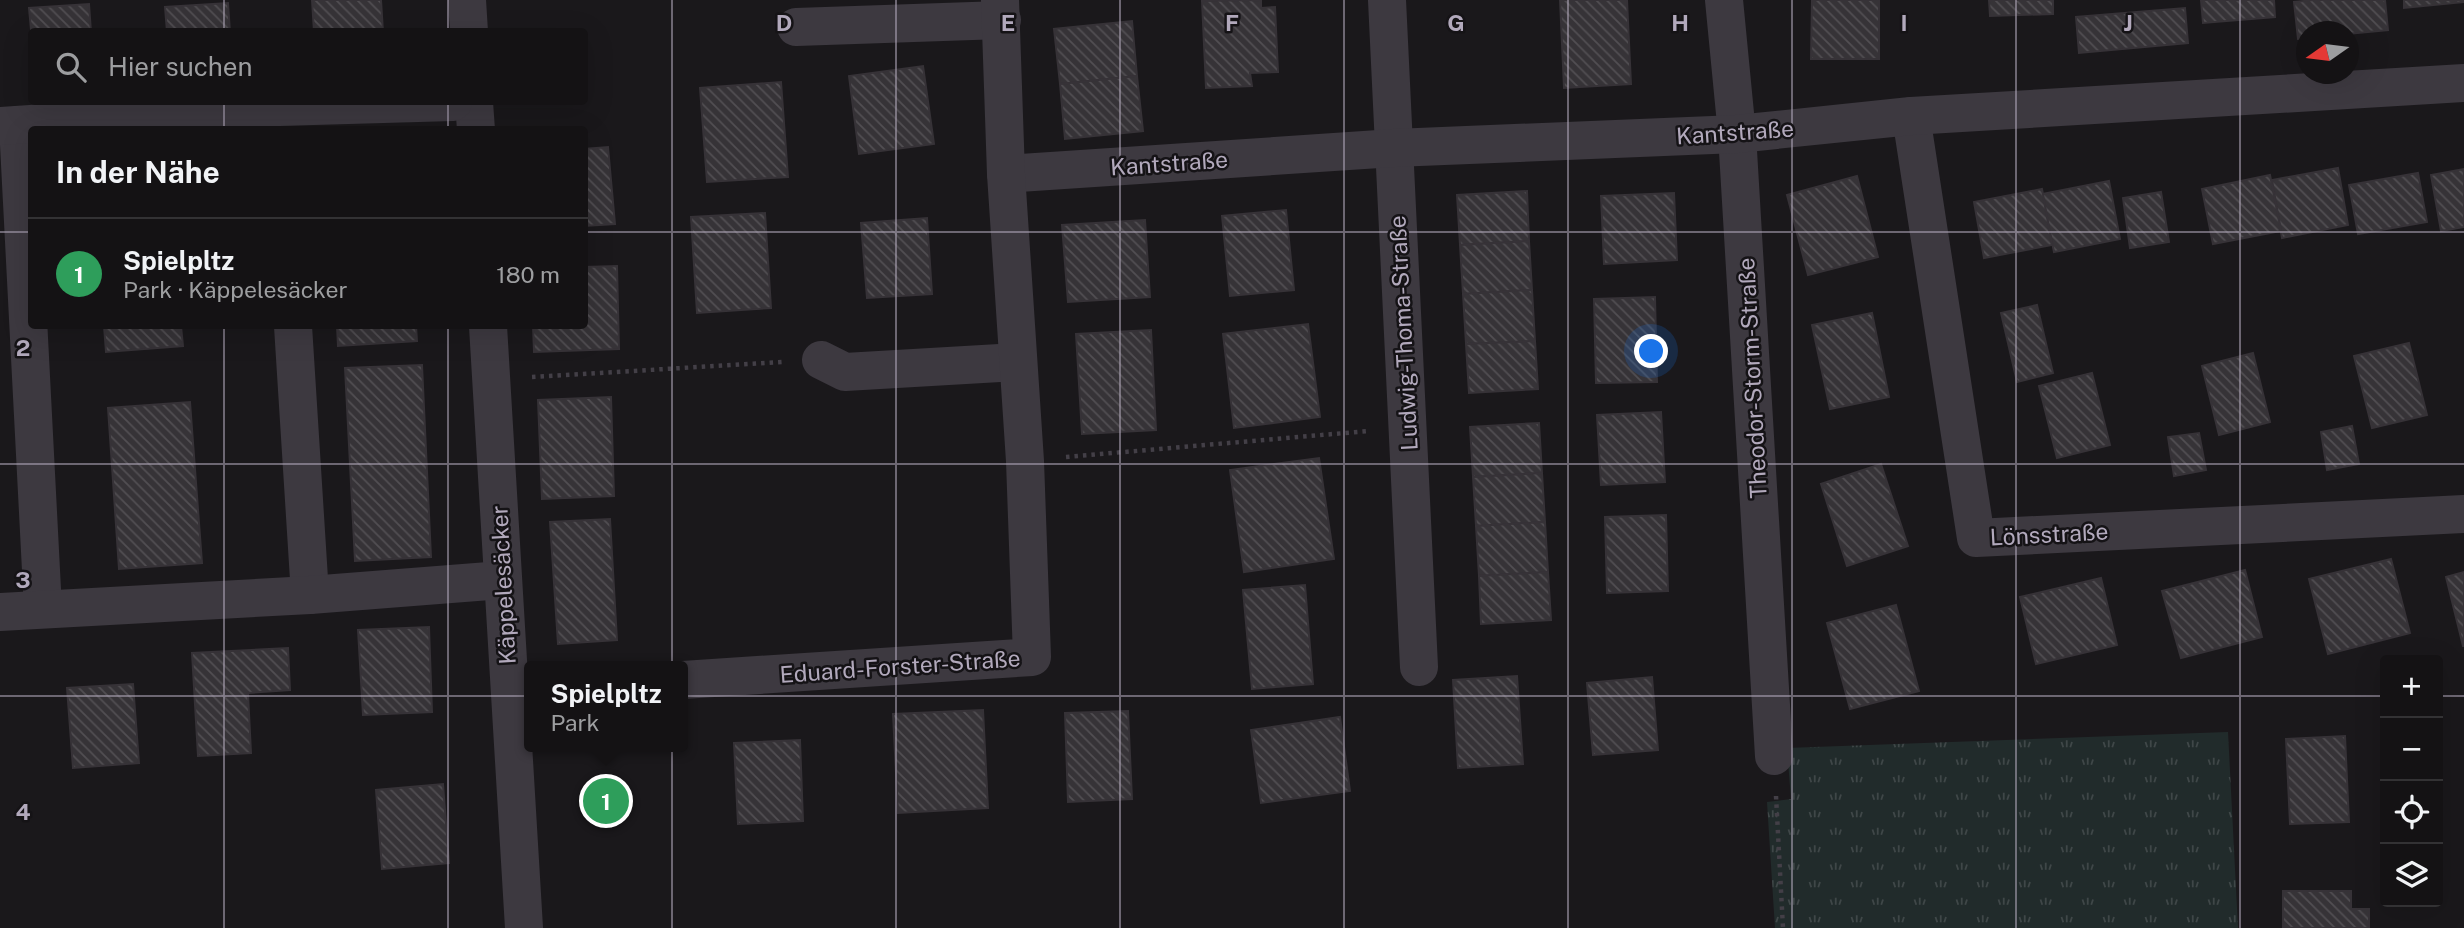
<!DOCTYPE html>
<html lang="de">
<head>
<meta charset="utf-8">
<style>
  :root { --surface:#141214; --page:#1d1b1d; --text:#f1f3f6; --muted:#9d9ea0; --line:#333234; --accent:#1a73e8 }
  body { margin:0; font-family:"Public Sans",sans-serif; background:var(--page); color:var(--text) }
  .controls { position:absolute; right:21px; bottom:21px; display:grid; overflow:hidden; border-radius:7px; box-shadow:0 7px 28px #0002 }
  .controls button { width:63px; height:63px; display:grid; place-items:center; padding:0; border:0; border-bottom:2px solid var(--line); background:var(--surface); color:var(--text); font:35px sans-serif }
  .compass { position:absolute; left:2296px; top:21px; width:63px; height:63px; border-radius:50%; background:var(--surface); box-shadow:0 7px 28px #0002; rotate:256deg }
  .you { position:absolute; left:1652px; top:352px; width:24px; height:24px; margin:-18px; border:5px solid #fff; border-radius:50%; background:#1a73e8; box-shadow:0 0 0 10px #1a73e833 }
  .badge { display:grid; place-items:center; width:46px; height:46px; border-radius:50%; background:var(--accent); color:#fff; font-size:23px; font-weight:700 }
  .pin { position:absolute; translate:-50% -50%; border:4px solid #fff; box-shadow:0 2px 7px #0006 }
  .popup { position:absolute; left:524px; top:661px; width:164px; height:91px; box-sizing:border-box; display:grid; place-content:center; border-radius:7px; background:var(--surface); filter:drop-shadow(0 2px 5px #0005); font-size:23px; white-space:nowrap; color:var(--muted) }
  .popup b { font-size:26px; color:var(--text) }
  .popup::after { content:''; position:absolute; left:50%; top:100%; margin-left:-14px; border:14px solid transparent; border-top-color:var(--surface) }
  .list { margin:0; padding:0; list-style:none }
  h2 { display:flex; justify-content:space-between; align-items:center; height:91px; margin:0; padding:0 28px; font-size:30px }
  h2 small { font-size:23px; font-weight:400; color:var(--muted) }
  .list li { display:grid; grid-template-columns:46px 1fr auto; gap:21px; align-items:center; box-sizing:border-box; height:112px; padding:0 28px; border-top:2px solid var(--line) }
  .list b { display:block; font-size:26px; white-space:nowrap }
  .list p { margin:0; font-size:23px; white-space:nowrap; color:var(--muted) }
  .list em { font-size:23px; font-style:normal; color:var(--muted) }
  .icon { flex:none; width:38px; height:38px; fill:none; stroke:currentColor; stroke-width:2; stroke-linecap:round; stroke-linejoin:round }
  .map { position:relative; flex:none; width:2464px; height:928px; overflow:hidden }
  .search { position:absolute; background:var(--surface); box-shadow:0 7px 28px #0002; left:28px; top:28px; width:560px; height:77px; display:flex; align-items:center; gap:18px; box-sizing:border-box; padding:0 24px; border-radius:7px; color:var(--muted); font-size:26px }
  .panel { position:absolute; background:var(--surface); box-shadow:0 7px 28px #0002; left:28px; top:126px; width:560px; height:203px; border-radius:7px }
  .map>svg:first-child { display:block }
</style>
</head>
<body>
<div class="map">
<svg width="2464" height="928" viewBox="0 0 2464 928">
  <defs>
    <pattern id="grass-tufts" width="24" height="20" patternUnits="userSpaceOnUse" patternTransform="scale(1.75)"><rect width="24" height="20" fill="#212b2b"/><path d="M3 7l-1-3M5 7V3M7 7l1-3M15 17l-1-3M17 17v-4M19 17l1-3" fill="none" stroke="#3f4748"/></pattern>
    <pattern id="building-back-hatch" width="6" height="6" patternUnits="userSpaceOnUse" patternTransform="scale(1.75)"><rect width="6" height="6" fill="#363337"/><path d="M-1 5l2 2M0 0l6 6M5-1l2 2" fill="none" stroke="#514e52"/></pattern>
  </defs>
  <rect width="100%" height="100%" fill="#1a181b"/>
  <polygon fill="url(#grass-tufts)" points="2228,732 2238,928 1775,928 1767,802 1791,799 1787,748"/>
  <g fill="url(#building-back-hatch)" stroke="#363237" stroke-width="2">
    <polygon points="312,0 381,0 383,32 314,32"/>
    <polygon points="1261,0 1261,8 1275,7 1278,72 1250,73 1252,86 1206,88 1202,1"/>
    <polygon points="1560,0 1627,0 1631,84 1564,88"/>
    <polygon points="1812,0 1879,0 1879,59 1811,59"/>
    <polygon points="1989,0 2053,0 2053,14 1990,16"/>
    <polygon points="2201,0 2274,0 2275,17 2203,23"/>
    <polygon points="2314,0 2385,0 2388,30 2348,34 2348,32 2306,32 2306,38 2298,39 2294,2"/>
    <polygon points="2404,0 2464,0 2464,2 2404,8"/>
    <polygon points="228,3 230,32 167,32 165,7"/>
    <polygon points="89,4 91,32 32,32 32,41 29,8"/>
    <polygon points="2185,8 2188,43 2079,53 2076,17"/>
    <polygon points="1132,21 1137,76 1060,84 1054,29"/>
    <polygon points="923,66 934,144 859,154 849,76"/>
    <polygon points="1137,76 1143,131 1065,139 1060,84"/>
    <polygon points="781,82 788,177 707,182 700,88"/>
    <polygon points="608,147 615,224 584,226 584,149"/>
    <polygon points="2338,168 2348,225 2282,238 2272,180"/>
    <polygon points="2464,169 2464,227 2441,231 2431,175"/>
    <polygon points="2418,173 2427,222 2358,234 2349,185"/>
    <polygon points="2270,175 2281,231 2213,244 2202,189"/>
    <polygon points="1857,176 1878,257 1808,275 1787,195"/>
    <polygon points="2109,181 2120,239 2054,252 2042,194"/>
    <polygon points="2042,189 2052,245 1984,258 1974,202"/>
    <polygon points="1527,191 1529,241 1460,245 1457,195"/>
    <polygon points="2161,192 2169,242 2130,248 2123,198"/>
    <polygon points="1674,193 1677,260 1604,264 1601,196"/>
    <polygon points="1286,210 1294,290 1230,296 1222,216"/>
    <polygon points="765,213 771,308 697,313 691,217"/>
    <polygon points="927,218 932,294 867,298 861,223"/>
    <polygon points="1145,220 1150,297 1068,302 1062,225"/>
    <polygon points="1529,241 1532,290 1463,294 1460,245"/>
    <polygon points="617,266 619,349 534,352 533,326 584,326 584,267"/>
    <polygon points="1532,290 1535,341 1466,344 1463,294"/>
    <polygon points="1655,297 1657,382 1596,383 1594,299"/>
    <polygon points="2037,305 2053,373 2017,382 2001,313"/>
    <polygon points="1872,313 1889,397 1830,409 1812,325"/>
    <polygon points="1308,324 1320,417 1234,428 1223,334"/>
    <polygon points="104,326 181,326 183,346 106,352"/>
    <polygon points="337,326 416,326 417,341 338,346"/>
    <polygon points="1151,330 1156,430 1082,434 1076,334"/>
    <polygon points="1535,341 1538,389 1469,393 1466,344"/>
    <polygon points="2409,343 2427,415 2372,428 2354,356"/>
    <polygon points="2253,353 2270,422 2219,435 2202,366"/>
    <polygon points="422,365 431,557 355,561 345,368"/>
    <polygon points="2092,373 2110,445 2057,458 2039,386"/>
    <polygon points="611,397 614,496 542,499 538,400"/>
    <polygon points="190,402 202,563 119,569 108,408"/>
    <polygon points="1661,412 1665,482 1601,485 1597,415"/>
    <polygon points="1539,423 1542,473 1473,477 1470,427"/>
    <polygon points="2352,426 2359,464 2327,470 2321,432"/>
    <polygon points="2199,433 2206,470 2174,476 2168,437"/>
    <polygon points="1319,458 1334,559 1244,572 1230,470"/>
    <polygon points="1881,464 1908,546 1847,566 1821,484"/>
    <polygon points="1542,473 1545,522 1476,526 1473,477"/>
    <polygon points="1666,515 1668,591 1607,593 1605,517"/>
    <polygon points="610,519 617,640 558,644 550,522"/>
    <polygon points="1545,522 1548,572 1479,576 1476,526"/>
    <polygon points="2391,559 2410,633 2328,654 2309,579"/>
    <polygon points="2245,570 2262,637 2181,658 2162,591"/>
    <polygon points="1548,572 1551,620 1481,624 1479,576"/>
    <polygon points="2464,572 2464,646 2463,646 2446,577"/>
    <polygon points="2101,578 2117,645 2036,664 2020,597"/>
    <polygon points="1305,585 1313,684 1252,689 1243,590"/>
    <polygon points="1896,605 1919,691 1850,709 1827,623"/>
    <polygon points="429,627 432,712 363,715 358,630"/>
    <polygon points="288,648 290,690 248,693 251,753 198,756 192,653"/>
    <polygon points="1517,676 1523,764 1458,768 1453,680"/>
    <polygon points="1652,677 1658,750 1593,755 1587,683"/>
    <polygon points="133,684 139,763 73,768 67,688"/>
    <polygon points="983,710 988,808 898,813 893,714"/>
    <polygon points="1128,711 1132,799 1068,802 1065,713"/>
    <polygon points="1340,717 1350,791 1261,803 1251,730"/>
    <polygon points="2345,736 2349,822 2290,824 2286,739"/>
    <polygon points="800,740 803,821 738,824 734,743"/>
    <polygon points="443,784 449,863 382,869 376,790"/>
    <polygon points="2283,891 2351,891 2351,909 2369,909 2369,928 2283,928"/>
  </g>
  <g fill="none" stroke-linecap="round" stroke-linejoin="round">
    <g stroke="#433f47" stroke-width="4.5" stroke-dasharray="3.5 5" stroke-linecap="butt">
      <polyline points="532,377 782,362"/>
      <polyline points="1066,457 1368,431"/>
      <polyline points="1776,796 1783,928"/>
    </g>
    <g stroke="#3d3940" stroke-width="38">
      <polyline points="467,0 469,32"/>
      <polyline points="1387,0 1419,667"/>
      <polyline points="1724,0 1737,134 1774,756"/>
      <polyline points="796,27 1002,20"/>
      <polyline points="474,102 476,130"/>
      <polyline points="1911,116 1976,538 2464,514"/>
      <polyline points="18,125 43,609"/>
      <polyline points="0,126 279,107 453,102"/>
      <polyline points="1006,174 1394,148 1737,134 1911,116 2464,83"/>
      <polyline points="293,326 310,595"/>
      <polyline points="488,326 524,928"/>
      <polyline points="821,360 845,372 1017,362"/>
      <polyline points="0,612 310,595 502,580"/>
      <polyline points="683,680 1032,657 1025,461 1006,174 1000,0"/>
    </g>
  </g>
  <path fill="none" stroke="#b2a9bc" stroke-width="2" stroke-opacity="0.55" d="M224,0V32M448,0V32M672,0V928M896,0V928M1120,0V928M1344,0V928M1568,0V928M1792,0V928M2016,0V928M2240,0V928M224,102V130M448,102V130M0,232H32M584,232H2464M224,326V928M448,326V928M0,464H2464M0,696H2385M2438,696H2464"/>
  <g text-anchor="middle" dominant-baseline="central" stroke-width="5" stroke-linejoin="round" paint-order="stroke">
    <g font-size="23" fill="#b2a9bc" stroke="#151316">
      <text transform="translate(1735 132) rotate(-4)">Kantstraße</text>
      <text transform="translate(1169 163) rotate(-4)">Kantstraße</text>
      <text transform="translate(1403 333) rotate(-93)">Ludwig-Thoma-Straße</text>
      <text transform="translate(1752 378) rotate(-93)">Theodor-Storm-Straße</text>
      <text transform="translate(2049 534) rotate(-3)">Lönsstraße</text>
      <text transform="translate(503 585) rotate(-93)">Käppelesäcker</text>
      <text transform="translate(900 666) rotate(-4)">Eduard-Forster-Straße</text>
    </g>
  </g>
  <g font-size="23" text-anchor="middle" font-weight="bold" fill="#b2a9bc" stroke="#151316" stroke-width="5" stroke-linejoin="round" paint-order="stroke">
    <text x="784" y="31">D</text>
    <text x="1008" y="31">E</text>
    <text x="1232" y="31">F</text>
    <text x="1456" y="31">G</text>
    <text x="1680" y="31">H</text>
    <text x="1904" y="31">I</text>
    <text x="2128" y="31">J</text>
    <text x="23" y="356">2</text>
    <text x="23" y="588">3</text>
    <text x="23" y="820">4</text>
  </g>
</svg>
<div class="controls">
<button>+</button>
<button>−</button>
<button><svg class="icon" aria-label="locate" viewBox="0 0 24 24"><circle cx="12" cy="12" r="6"/><path d="M12 2v4M12 18v4M2 12h4M18 12h4"/></svg></button>
<button><svg class="icon" aria-label="layers" viewBox="0 0 24 24"><path d="M12 4l9 5-9 5-9-5zM3 14l9 5 9-5"/></svg></button>
</div>
<svg class="compass" viewBox="-18 -18 36 36"><path d="M0-13l5 13h-10z" fill="#e53935"/><path d="M0 13l5-13h-10z" fill="#9d9ea0"/></svg>
<div class="you"></div>
<div class="pin badge" style="left:606px;top:801px;background:#2e9e5b">1</div>
<div class="popup"><b>Spielpltz</b>Park</div>
<div class="search"><svg class="icon" aria-label="search" viewBox="0 0 24 24"><circle cx="10" cy="10" r="6"/><path d="M15 15l6 6"/></svg>Hier suchen</div>
<section class="panel">
<h2>In der Nähe<small></small></h2>
<ul class="list">
<li><span class="badge" style="background:#2e9e5b">1</span><div><b>Spielpltz</b><p>Park · Käppelesäcker</p></div><em>180 m</em></li>
</ul>
</section>
</div>
</body>
</html>
